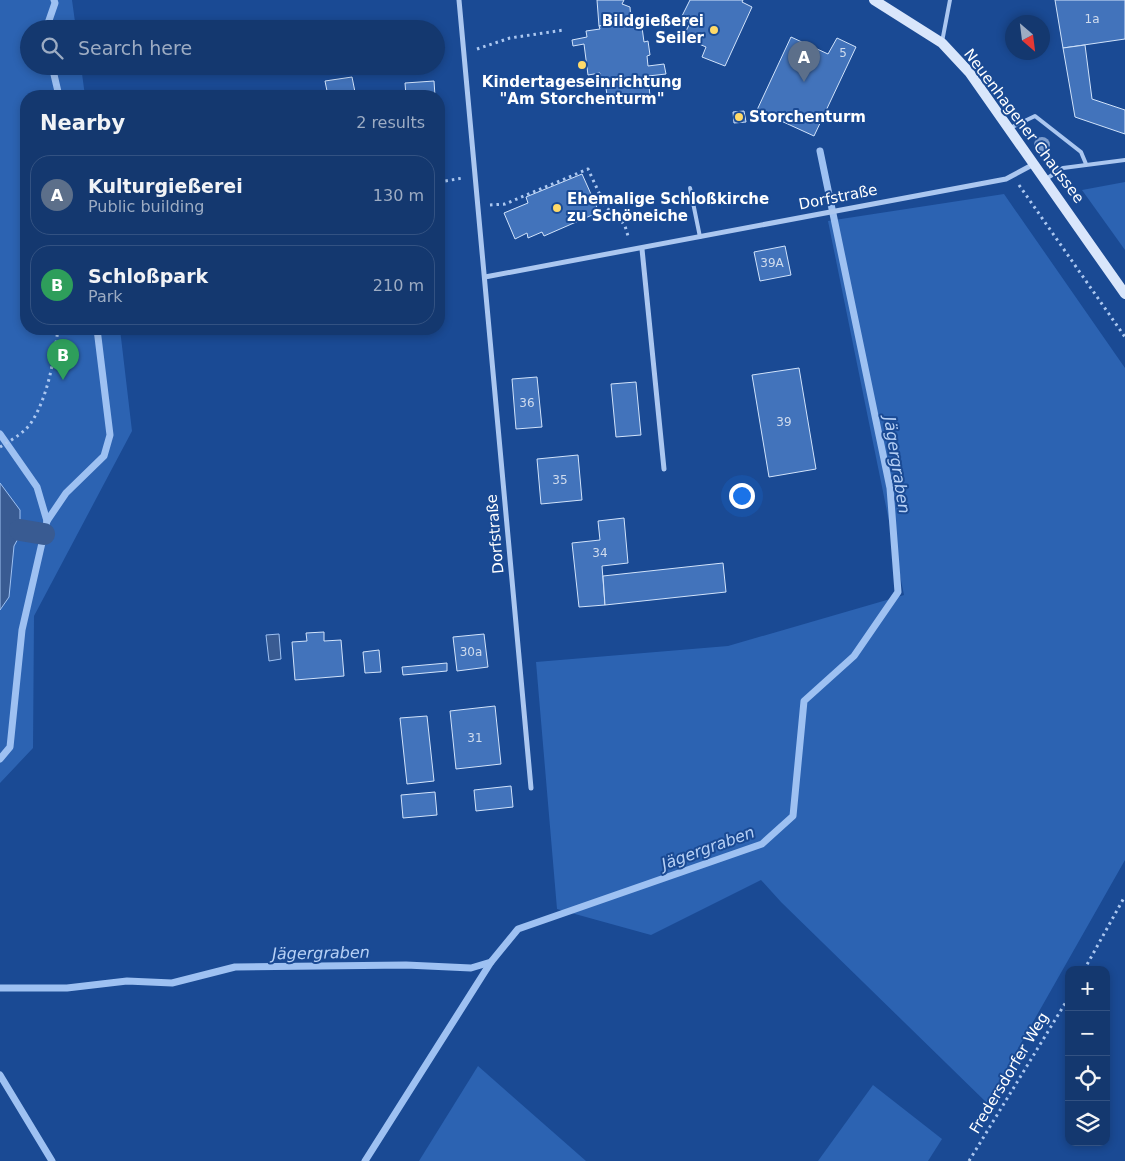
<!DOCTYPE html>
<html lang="en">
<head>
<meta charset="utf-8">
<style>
  :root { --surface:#14386f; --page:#214377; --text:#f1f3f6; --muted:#9dacc3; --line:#335282; --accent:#90b9f0 }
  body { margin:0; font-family:"DejaVu Sans",sans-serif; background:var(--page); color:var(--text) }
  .controls { position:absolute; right:15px; bottom:15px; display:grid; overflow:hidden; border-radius:10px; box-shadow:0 2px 8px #0003 }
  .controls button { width:45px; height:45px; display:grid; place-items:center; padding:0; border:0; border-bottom:1px solid var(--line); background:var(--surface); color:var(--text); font:25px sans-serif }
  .compass { position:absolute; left:1005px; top:15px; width:45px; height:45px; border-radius:50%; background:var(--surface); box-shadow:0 2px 8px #0003; rotate:152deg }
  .you { position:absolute; left:741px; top:495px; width:18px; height:18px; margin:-12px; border:4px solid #fff; border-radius:50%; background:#1a73e8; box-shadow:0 0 0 8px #1a73e833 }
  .badge { display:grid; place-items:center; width:32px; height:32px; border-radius:50%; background:var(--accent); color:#fff; font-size:16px; font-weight:700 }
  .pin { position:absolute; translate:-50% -41px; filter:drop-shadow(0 1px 2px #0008) }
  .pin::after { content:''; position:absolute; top:26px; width:18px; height:15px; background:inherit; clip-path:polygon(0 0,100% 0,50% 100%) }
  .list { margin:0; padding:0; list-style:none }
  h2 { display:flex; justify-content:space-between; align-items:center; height:65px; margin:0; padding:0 20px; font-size:21px }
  h2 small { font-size:16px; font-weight:400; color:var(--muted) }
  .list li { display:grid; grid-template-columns:32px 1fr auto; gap:15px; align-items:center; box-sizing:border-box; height:80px; margin:0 10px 10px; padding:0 10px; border:1px solid var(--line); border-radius:20px }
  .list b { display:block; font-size:19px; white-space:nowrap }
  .list p { margin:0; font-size:16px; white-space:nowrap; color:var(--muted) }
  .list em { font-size:16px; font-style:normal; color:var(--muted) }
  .icon { flex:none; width:28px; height:28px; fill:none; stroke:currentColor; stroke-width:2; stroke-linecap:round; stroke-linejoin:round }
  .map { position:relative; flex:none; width:1125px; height:1161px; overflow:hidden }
  .search { position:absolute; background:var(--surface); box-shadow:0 2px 8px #0003; left:20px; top:20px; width:425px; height:55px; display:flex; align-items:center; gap:12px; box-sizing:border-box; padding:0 18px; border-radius:28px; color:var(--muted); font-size:19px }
  .panel { position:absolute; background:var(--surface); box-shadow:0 2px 8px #0003; left:20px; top:90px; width:425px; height:245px; border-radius:20px }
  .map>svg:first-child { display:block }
</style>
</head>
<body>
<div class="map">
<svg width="1125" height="1161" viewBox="0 0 1125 1161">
  <rect width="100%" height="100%" fill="#1a4a94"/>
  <g fill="#2c63b2">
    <polygon points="0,0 72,0 76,29 29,29 29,66 81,66 85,96 26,96 26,329 120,329 132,431 34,616 33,748 0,783"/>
    <polygon points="1125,182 1125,250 1082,190"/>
    <polygon points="1004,194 1125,368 1125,860 987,1103 781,902 761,880 651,935 557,909 536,662 728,646 904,595 828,221"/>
    <polygon points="478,1066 586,1161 419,1161"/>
    <polygon points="873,1085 942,1139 928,1161 818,1161"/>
  </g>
  <g fill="#395b92" stroke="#9ec1f2">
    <polygon points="0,483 20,510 20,535 14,546 9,597 0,610"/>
    <polygon points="279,634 281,659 269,661 266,635"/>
  </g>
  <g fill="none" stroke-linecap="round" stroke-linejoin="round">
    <g stroke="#9ec1f2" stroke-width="7">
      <polyline points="46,29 55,3 54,0"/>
      <polyline points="52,66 59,96"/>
      <polyline points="0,434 37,487 47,521 22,630 10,747 0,759"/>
      <polyline points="47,521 66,493 104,456 110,435 97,329"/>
      <polyline points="0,988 67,988 127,981 172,983 235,967 406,965 471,968 491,962 518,929 762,844 793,816 804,701 854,656 898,592 890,488 820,151"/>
      <polyline points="0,1075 52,1161"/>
      <polyline points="365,1161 491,962"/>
    </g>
    <polyline stroke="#395b92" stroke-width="22" points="20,530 44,534"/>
  </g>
  <g fill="#4273bb" stroke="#d1e3fb">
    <polygon points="597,0 624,0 622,4 630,7 631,21 599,26"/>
    <polygon points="690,0 743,0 742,2 752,7 725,66 702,57 706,47 683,37 690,23 681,18"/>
    <polygon points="1055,0 1125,0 1125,39 1063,48"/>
    <polygon points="641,20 644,42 648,41 650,55 647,56 648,66 664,64 666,74 648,76 650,96 634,99 634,103 622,105 621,101 608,102 606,88 602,88 600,73 588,75 584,44 573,46 572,40 587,37 586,31 600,29 599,26"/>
    <polygon points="791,37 828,54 837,38 856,47 814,136 757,110"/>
    <polygon points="1085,45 1092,99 1125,110 1125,134 1075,117 1063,48"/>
    <polygon points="352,77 355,92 328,96 325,81"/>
    <polygon points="434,81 435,96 406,96 405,83"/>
    <polygon points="275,91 276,96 243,96"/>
    <polygon points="744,111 746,122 734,123 733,112"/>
    <polygon points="582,174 599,212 544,236 542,232 528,238 527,233 515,239 504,213 528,203 526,197"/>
    <polygon points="785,246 791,275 760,281 754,252"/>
    <polygon points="799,368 816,469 769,477 752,375"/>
    <polygon points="537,377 542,427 516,429 512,379"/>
    <polygon points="636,382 641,435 616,437 611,384"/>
    <polygon points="578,455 582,500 541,504 537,459"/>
    <polygon points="624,518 628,563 602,566 605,605 579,607 572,543 600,540 598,521"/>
    <polygon points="723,563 726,592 605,605 603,576"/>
    <polygon points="324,632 324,641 341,640 344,676 295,680 292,642 307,641 306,633"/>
    <polygon points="484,634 488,667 457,671 453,637"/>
    <polygon points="379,650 381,672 365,673 363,652"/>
    <polygon points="447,663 447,671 403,675 402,667"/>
    <polygon points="495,706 501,764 456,769 450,711"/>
    <polygon points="427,716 434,781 407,784 400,718"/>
    <polygon points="511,786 513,807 476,811 474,790"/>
    <polygon points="435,792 437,815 403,818 401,795"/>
  </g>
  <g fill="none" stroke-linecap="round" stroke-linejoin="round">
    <g stroke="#abc7f0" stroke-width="3" stroke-dasharray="2.5 4" stroke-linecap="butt">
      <polyline points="477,49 510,38 564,30"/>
      <polyline points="439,182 463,178"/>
      <polyline points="1019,185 1125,337"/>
      <polyline points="490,205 505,204 588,169 606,208 616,214 625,226 628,236"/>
      <path d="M0,447C11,440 23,434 31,423C48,397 54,359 58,329"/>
      <polyline points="1084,970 1125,896"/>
      <polyline points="969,1161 1069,997"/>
    </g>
    <g stroke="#abc7f0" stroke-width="4">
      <polyline points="942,42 950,0"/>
      <polyline points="1010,128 1035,116 1081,152 1086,164"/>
      <polyline points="1046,179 1063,168 1125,160"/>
      <polyline points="690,188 700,237"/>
    </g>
    <g stroke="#abc7f0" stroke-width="5">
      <polyline points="459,0 531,788"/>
      <polyline points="642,249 664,469"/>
      <polyline points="485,277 1006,179 1034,164"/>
    </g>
    <polyline stroke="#d9e6fb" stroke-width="10" points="874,0 942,43 969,72 1125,294"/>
  </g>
  <circle fill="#7f9ecd" cx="1042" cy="145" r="8"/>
  <g fill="#ffda69" stroke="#1a4a94" stroke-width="2">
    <circle cx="714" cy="30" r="5"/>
    <circle cx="582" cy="65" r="5"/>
    <circle cx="739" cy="117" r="5"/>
    <circle cx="557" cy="208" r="5"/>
  </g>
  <g text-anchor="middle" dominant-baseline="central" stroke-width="4" stroke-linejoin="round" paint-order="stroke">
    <g font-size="12" fill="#d0dcee">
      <text x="1092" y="19">1a</text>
      <text x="843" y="53">5</text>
      <text x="772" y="263">39A</text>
      <text x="527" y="403">36</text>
      <text x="784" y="422">39</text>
      <text x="560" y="480">35</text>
      <text x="600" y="553">34</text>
      <text x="471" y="652">30a</text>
      <text x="475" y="738">31</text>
    </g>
    <g font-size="15" font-weight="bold" fill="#fff" stroke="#1a4a94" text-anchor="start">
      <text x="704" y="21" text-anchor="end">Bildgießerei<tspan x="704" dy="17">Seiler</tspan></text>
      <text x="582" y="82" text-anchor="middle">Kindertageseinrichtung<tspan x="582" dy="17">"Am Storchenturm"</tspan></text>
      <text x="749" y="117">Storchenturm</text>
      <text x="567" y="199">Ehemalige Schloßkirche<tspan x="567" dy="17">zu Schöneiche</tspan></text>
    </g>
    <g font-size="15" fill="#fff" stroke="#1a4a94">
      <text transform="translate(1024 126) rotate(53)">Neuenhagener Chaussee</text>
      <text transform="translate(838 197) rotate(-11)">Dorfstraße</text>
      <text transform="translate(495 534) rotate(-95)">Dorfstraße</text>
      <text transform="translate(1009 1073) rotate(-59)">Fredersdorfer Weg</text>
    </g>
    <g font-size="16" font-style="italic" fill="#b7d1f6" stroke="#1a4a94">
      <text transform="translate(897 465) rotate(81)">Jägergraben</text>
      <text transform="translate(708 848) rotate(-20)">Jägergraben</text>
      <text transform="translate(321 953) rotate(-1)">Jägergraben</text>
    </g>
  </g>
</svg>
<div class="controls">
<button>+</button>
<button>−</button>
<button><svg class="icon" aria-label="locate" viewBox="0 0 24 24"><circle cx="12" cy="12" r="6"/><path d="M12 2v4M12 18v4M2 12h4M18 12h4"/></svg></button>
<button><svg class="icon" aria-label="layers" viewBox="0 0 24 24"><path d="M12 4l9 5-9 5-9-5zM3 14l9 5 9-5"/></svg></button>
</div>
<svg class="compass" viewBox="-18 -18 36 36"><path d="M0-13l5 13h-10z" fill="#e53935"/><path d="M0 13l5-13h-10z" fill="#9dacc3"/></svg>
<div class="you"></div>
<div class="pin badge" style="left:804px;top:82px;background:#5c6f8a">A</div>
<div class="pin badge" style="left:63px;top:380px;background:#2e9e5b">B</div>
<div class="search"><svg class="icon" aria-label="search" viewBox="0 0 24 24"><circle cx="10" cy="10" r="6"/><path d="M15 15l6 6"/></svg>Search here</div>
<section class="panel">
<h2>Nearby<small>2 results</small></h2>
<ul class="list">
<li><span class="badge" style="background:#5c6f8a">A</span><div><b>Kulturgießerei</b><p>Public building</p></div><em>130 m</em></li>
<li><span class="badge" style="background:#2e9e5b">B</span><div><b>Schloßpark</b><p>Park</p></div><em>210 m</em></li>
</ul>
</section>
</div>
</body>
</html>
